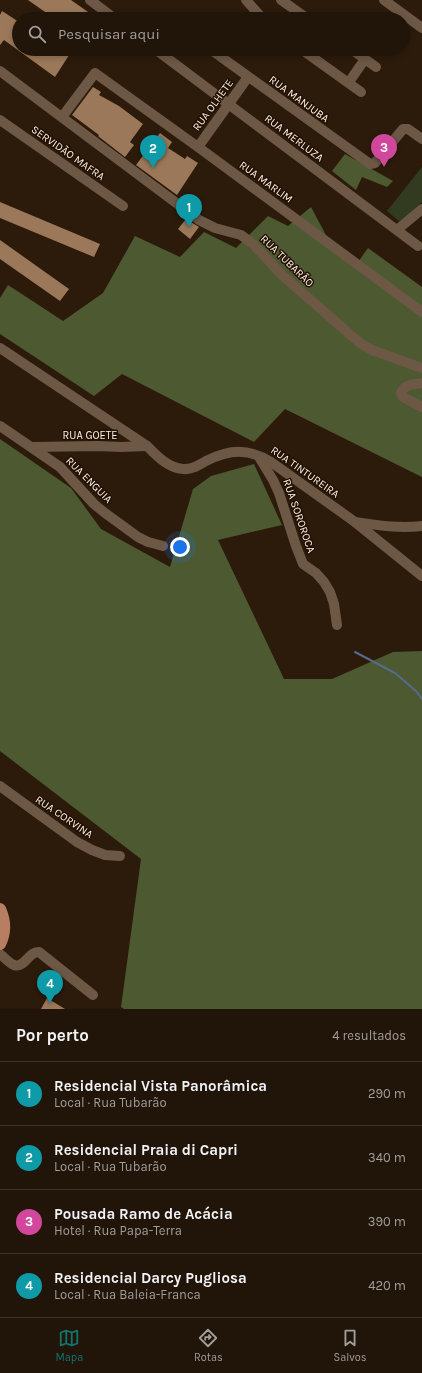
<!DOCTYPE html>
<html lang="pt">
<head>
<meta charset="utf-8">
<style>
  :root { --surface:#211408; --page:#291d12; --text:#f1f3f6; --muted:#a29e9c; --line:#3e3329; --accent:#0f766e }
  body { margin:0; font-family:Karla,sans-serif; background:var(--page); color:var(--text) }
  .you { position:absolute; left:180px; top:547px; width:14px; height:14px; margin:-10px; border:3px solid #fff; border-radius:50%; background:#1a73e8; box-shadow:0 0 0 6px #1a73e833 }
  .badge { display:grid; place-items:center; width:26px; height:26px; border-radius:50%; background:var(--accent); color:#fff; font-size:13px; font-weight:700 }
  .pin { position:absolute; translate:-50% -33px; filter:drop-shadow(0 1px 2px #0008) }
  .pin::after { content:''; position:absolute; top:21px; width:14px; height:12px; background:inherit; clip-path:polygon(0 0,100% 0,50% 100%) }
  .list { margin:0; padding:0; list-style:none }
  h2 { display:flex; justify-content:space-between; align-items:center; height:52px; margin:0; padding:0 16px; font-size:17px }
  h2 small { font-size:13px; font-weight:400; color:var(--muted) }
  .list li { display:grid; grid-template-columns:26px 1fr auto; gap:12px; align-items:center; box-sizing:border-box; height:64px; padding:0 16px; border-top:1px solid var(--line) }
  .list b { display:block; font-size:15px; white-space:nowrap }
  .list p { margin:0; font-size:13px; white-space:nowrap; color:var(--muted) }
  .list em { font-size:13px; font-style:normal; color:var(--muted) }
  .icon { flex:none; width:22px; height:22px; fill:none; stroke:currentColor; stroke-width:2; stroke-linecap:round; stroke-linejoin:round }
  .map { position:relative; flex:none; width:422px; height:1009px; overflow:hidden }
  .search { position:absolute; background:var(--surface); box-shadow:0 2px 6px #0003; left:12px; right:12px; top:12px; height:44px; display:flex; align-items:center; gap:10px; box-sizing:border-box; padding:0 14px; border-radius:22px; color:var(--muted); font-size:15px }
  .sheet { height:308px; background:var(--surface) }
  nav { display:flex; justify-content:space-around; align-items:center; box-sizing:border-box; height:56px; border-top:1px solid var(--line); background:var(--surface); font-size:11px; color:var(--muted) }
  nav a { display:grid; justify-items:center; gap:2px }
  nav .on { color:var(--accent) }
  .map>svg:first-child { display:block }
</style>
</head>
<body>
<div class="map">
<svg width="422" height="1009" viewBox="0 0 422 1009">
  <rect width="100%" height="100%" fill="#2c1b0b"/>
  <polygon fill="#323a20" points="422,167 422,202 400,222 387,211"/>
  <g fill="#4d5931">
    <polygon points="345,154 393,181 387,187 362,177 356,190 332,171"/>
    <polygon points="311,207 336,254 356,265 368,248 422,287 422,477 285,409 254,442 122,374 94,396 0,334 0,298 8,285 63,321 103,293 135,236 180,257 204,232 236,248 268,216 288,226"/>
    <polygon points="0,439 71,488 101,529 170,567 193,489 211,476 254,464 282,525 218,540 284,679 332,679 393,652 422,651 422,1009 124,1009 121,1007 141,859 0,751"/>
  </g>
  <g fill="none" stroke-linecap="round" stroke-linejoin="round">
    <polyline stroke="#566a8e" stroke-width="2" points="355,652 395,673 416,691 422,699"/>
  </g>
  <g fill="#9b7859">
    <polygon points="28,0 71,0 98,19 55,19"/>
    <polygon points="2,11 19,22 19,49 73,49 55,77 4,40 0,45 0,15"/>
    <polygon points="93,87 101,92 99,95 119,106 143,124 130,142 134,145 125,157 98,136 99,135 72,115"/>
    <polygon points="160,133 172,142 168,148 185,159 187,156 198,163 177,195 136,165"/>
    <polygon points="0,202 100,244 94,257 0,218"/>
    <polygon points="186,219 199,227 190,239 178,229"/>
    <polygon points="0,240 69,289 60,301 0,259"/>
    <polygon points="47,998 65,1009 41,1009"/>
  </g>
  <g fill="none" stroke-linecap="round" stroke-linejoin="round">
    <g stroke="#6d5846" stroke-width="10">
      <polyline points="90,0 115,19"/>
      <polyline points="246,0 263,19"/>
      <polyline points="281,0 308,19"/>
      <polyline points="384,0 422,28"/>
      <polyline points="155,49 418,246"/>
      <polyline points="210,49 370,164 375,163 403,129 408,129 422,139"/>
      <polyline points="301,49 361,92"/>
      <polyline points="351,49 376,67"/>
      <polyline points="0,71 199,220 215,228 241,235 253,244 283,276 360,343 372,350 422,368"/>
      <polyline points="349,82 365,59"/>
      <polyline points="62,117 95,73 198,147 422,312"/>
      <polyline points="0,120 123,206"/>
      <polyline points="198,147 248,77"/>
      <polyline points="397,230 422,209"/>
      <path d="M0,348L147,446C157,456 168,468 183,469C192,470 199,465 206,461C230,449 248,448 271,462L355,522L422,576"/>
      <path d="M422,383C413,385 405,383 401,393L403,397L422,407"/>
      <polyline points="0,426 60,467 94,504 105,513 138,537 148,542 163,546"/>
      <polyline points="32,447 98,446 121,447 147,446"/>
      <polyline points="259,457 273,480 279,493 296,546 303,564 316,573 324,582 330,592 334,604 337,625"/>
      <path d="M355,522C377,525 399,529 422,526"/>
      <polyline points="0,786 77,842 92,850 105,855 120,856"/>
      <path d="M0,954C4,957 9,963 14,965C24,969 29,951 39,952L93,995"/>
    </g>
    <path stroke="#b77e64" stroke-width="12" d="M0,909C5,920 6,932 0,944"/>
  </g>
  <g text-anchor="middle" dominant-baseline="central" stroke-width="3" stroke-linejoin="round" paint-order="stroke">
    <g font-size="11" fill="#fef1e7" stroke="#221103">
      <text transform="translate(299 99) rotate(36)">RUA MANJUBA</text>
      <text transform="translate(213 105) rotate(-54)">RUA OLHETE</text>
      <text transform="translate(294 138) rotate(37)">RUA MERLUZA</text>
      <text transform="translate(68 153) rotate(35)">SERVIDÃO MAFRA</text>
      <text transform="translate(266 182) rotate(36)">RUA MARLIM</text>
      <text transform="translate(287 261) rotate(44)">RUA TUBARÃO</text>
      <text x="90" y="435">RUA GOETE</text>
      <text transform="translate(305 472) rotate(35)">RUA TINTUREIRA</text>
      <text transform="translate(89 480) rotate(45)">RUA ENGUIA</text>
      <text transform="translate(299 516) rotate(71)">RUA SOROROCA</text>
      <text transform="translate(64 817) rotate(34)">RUA CORVINA</text>
    </g>
  </g>
</svg>
<div class="you"></div>
<div class="pin badge" style="left:189px;top:227px;background:#0f9aa8">1</div>
<div class="pin badge" style="left:153px;top:168px;background:#0f9aa8">2</div>
<div class="pin badge" style="left:384px;top:167px;background:#d1479c">3</div>
<div class="pin badge" style="left:50px;top:1003px;background:#0f9aa8">4</div>
<div class="search"><svg class="icon" aria-label="search" viewBox="0 0 24 24"><circle cx="10" cy="10" r="6"/><path d="M15 15l6 6"/></svg>Pesquisar aqui</div>
</div>
<section class="sheet">
<h2>Por perto<small>4 resultados</small></h2>
<ul class="list">
<li><span class="badge" style="background:#0f9aa8">1</span><div><b>Residencial Vista Panorâmica</b><p>Local · Rua Tubarão</p></div><em>290 m</em></li>
<li><span class="badge" style="background:#0f9aa8">2</span><div><b>Residencial Praia di Capri</b><p>Local · Rua Tubarão</p></div><em>340 m</em></li>
<li><span class="badge" style="background:#d1479c">3</span><div><b>Pousada Ramo de Acácia</b><p>Hotel · Rua Papa-Terra</p></div><em>390 m</em></li>
<li><span class="badge" style="background:#0f9aa8">4</span><div><b>Residencial Darcy Pugliosa</b><p>Local · Rua Baleia-Franca</p></div><em>420 m</em></li>
</ul>
</section>
<nav>
<a class="on"><svg class="icon" aria-label="map" viewBox="0 0 24 24"><path d="M3 6l6-2 6 2 6-2v14l-6 2-6-2-6 2zM9 4v14M15 6v14"/></svg>Mapa</a>
<a><svg class="icon" aria-label="directions" viewBox="0 0 24 24"><path d="M12 3l9 9-9 9-9-9zM9 14v-3h6M13 9l2 2-2 2"/></svg>Rotas</a>
<a><svg class="icon" aria-label="saved" viewBox="0 0 24 24"><path d="M7 4h10v16l-5-4-5 4z"/></svg>Salvos</a>
</nav>
</body>
</html>
